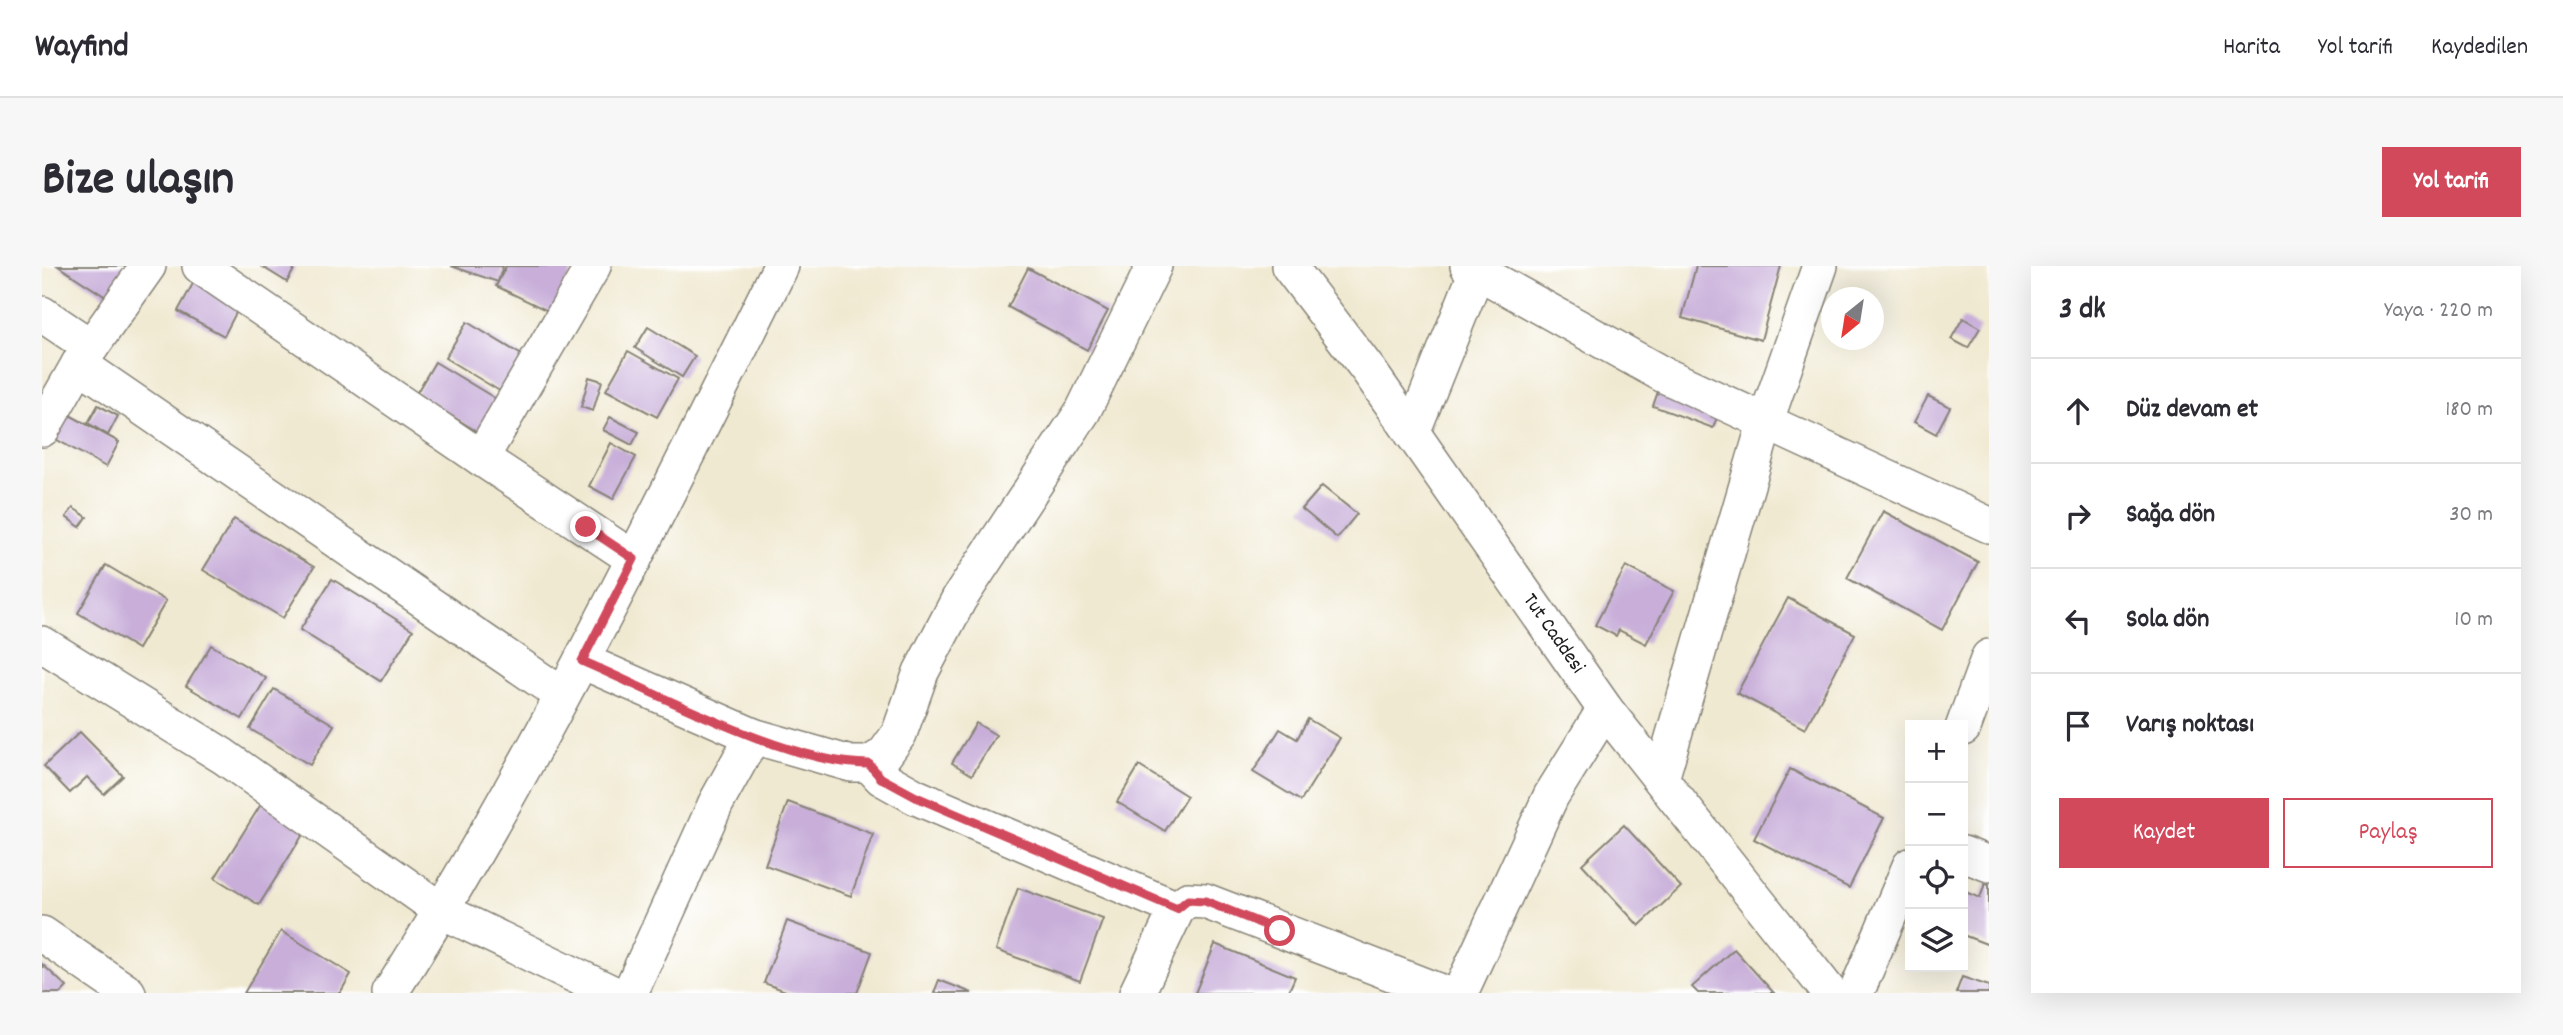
<!DOCTYPE html>
<html lang="tr">
<head>
<meta charset="utf-8">
<style>
  :root { --surface:#fff; --page:#f7f7f7; --text:#2b2b33; --muted:#7c7c81; --line:#e1e1e2; --accent:#d1495b }
  body { margin:0; font-family:Dekko,sans-serif; background:var(--page); color:var(--text) }
  .controls { position:absolute; right:21px; bottom:21px; display:grid; overflow:hidden; border-radius:0px; box-shadow:0 7px 28px #0002 }
  .controls button { width:63px; height:63px; display:grid; place-items:center; padding:0; border:0; border-bottom:2px solid var(--line); background:var(--surface); color:var(--text); font:35px sans-serif }
  .compass { position:absolute; left:1779px; top:21px; width:63px; height:63px; border-radius:50%; background:var(--surface); box-shadow:0 7px 28px #0002; rotate:210deg }
  .stop { position:absolute; width:21px; height:21px; margin:-16px; border:5px solid #d1495b; border-radius:50%; background:#fff }
  .stop.end { background:#d1495b; border-color:#fff; box-shadow:0 2px 7px #0008 }
  .list { margin:0; padding:0; list-style:none }
  h2 { display:flex; justify-content:space-between; align-items:center; height:91px; margin:0; padding:0 28px; font-size:30px }
  h2 small { font-size:23px; font-weight:400; color:var(--muted) }
  .list li { display:grid; grid-template-columns:46px 1fr auto; gap:21px; align-items:center; box-sizing:border-box; height:105px; padding:0 28px; border-top:2px solid var(--line) }
  .list b { display:block; font-size:26px; white-space:nowrap }
  .list em { font-size:23px; font-style:normal; color:var(--muted) }
  .actions { display:flex; gap:14px; padding:21px 28px }
  .actions a { flex:1; padding:16px 0; border:2px solid var(--accent); border-radius:0px; text-align:center; font-size:24px; color:var(--accent) }
  .actions .main { background:var(--accent); color:#fff }
  .icon { flex:none; width:38px; height:38px; fill:none; stroke:currentColor; stroke-width:2; stroke-linecap:round; stroke-linejoin:round }
  .map { position:relative; flex:none; width:1947px; height:727px; overflow:hidden; border-radius:0px }
  header { display:flex; align-items:center; gap:42px; box-sizing:border-box; height:98px; padding:0 35px; background:var(--surface); border-bottom:2px solid var(--line) }
  header strong { font-size:33px }
  nav { display:flex; gap:38px; margin-inline-start:auto; font-size:24px }
  .intro { display:flex; align-items:center; justify-content:space-between; box-sizing:border-box; height:168px; padding:0 42px }
  h1 { margin:0; font-size:49px }
  .button { padding:18px 32px; border-radius:0px; background:var(--accent); color:#fff; font-size:24px; font-weight:700 }
  main { display:flex; gap:42px; padding:0 42px }
  aside { flex:1; background:var(--surface); border-radius:0px; box-shadow:0 7px 28px #0002 }
  .map>svg:first-child { display:block }
</style>
</head>
<body>
<header>
<strong>Wayfind</strong>
<nav><a>Harita</a><a>Yol tarifi</a><a>Kaydedilen</a></nav>
</header>
<div class="intro"><h1>Bize ulaşın</h1><a class="button">Yol tarifi</a></div>
<main>
<div class="map">
<svg width="1947" height="727" viewBox="0 0 1947 727">
  <rect width="100%" height="100%" fill="#fff"/>
  <filter id="ink" filterUnits="userSpaceOnUse"><feTurbulence type="fractalNoise" baseFrequency=".0143" numOctaves="2"/><feDisplacementMap in="SourceGraphic" scale="14" xChannelSelector="R" yChannelSelector="G"/><feConvolveMatrix kernelMatrix="1 2 1 2 8 2 1 2 1" color-interpolation-filters="sRGB"/></filter>
  <filter id="wash" filterUnits="userSpaceOnUse"><feTurbulence type="fractalNoise" baseFrequency=".00686" numOctaves="4" result="noise"/><feDisplacementMap in="SourceGraphic" scale="28" xChannelSelector="R" yChannelSelector="G"/><feGaussianBlur stdDeviation="1.57" result="paint"/><feColorMatrix in="noise" values="0 0 0 0 0 0 0 0 0 0 0 0 0 0 0 0 0 1.4 0 .05"/><feComposite in="paint" operator="in"/></filter>
  <g filter="url(#wash)">
    <rect width="100%" height="100%" fill="#f0e9d1"/>
    <g id="blocks">
      <g fill="#c8aed9">
        <polygon points="16,0 88,0 67,33"/>
        <polygon points="219,0 254,0 245,16"/>
        <polygon points="409,0 461,0 456,16"/>
        <polygon points="464,0 530,0 532,1 510,47 454,20"/>
        <polygon points="1654,0 1739,0 1719,74 1640,52"/>
        <polygon points="986,2 1066,45 1045,84 966,41"/>
        <polygon points="154,12 199,37 182,70 136,45"/>
        <polygon points="1921,52 1938,62 1926,82 1909,73"/>
        <polygon points="425,56 488,94 466,130 403,92"/>
        <polygon points="606,61 653,90 640,111 593,82"/>
        <polygon points="586,85 636,113 615,151 564,124"/>
        <polygon points="393,96 456,134 436,166 374,128"/>
        <polygon points="547,111 560,115 551,145 539,141"/>
        <polygon points="1618,120 1678,143 1671,162 1611,140"/>
        <polygon points="1886,130 1908,141 1894,168 1872,156"/>
        <polygon points="56,139 76,150 66,169 46,157"/>
        <polygon points="24,147 77,176 64,201 10,171"/>
        <polygon points="568,151 597,166 590,179 561,164"/>
        <polygon points="569,177 594,191 571,233 547,220"/>
        <polygon points="1280,220 1315,248 1295,272 1260,243"/>
        <polygon points="31,242 45,251 38,261 24,251"/>
        <polygon points="1841,245 1936,296 1900,364 1805,312"/>
        <polygon points="192,253 272,301 241,352 161,304"/>
        <polygon points="64,299 124,335 96,383 36,347"/>
        <polygon points="1584,300 1632,325 1604,378 1577,364 1574,370 1553,359"/>
        <polygon points="290,313 371,364 339,415 258,364"/>
        <polygon points="1746,332 1813,368 1763,463 1695,427"/>
        <polygon points="169,379 224,412 200,453 144,420"/>
        <polygon points="232,423 292,459 268,499 208,463"/>
        <polygon points="1266,453 1298,472 1259,535 1211,506 1238,463 1255,473"/>
        <polygon points="934,457 954,469 930,509 910,497"/>
        <polygon points="38,466 81,510 62,528 45,511 28,527 2,500"/>
        <polygon points="1097,500 1145,530 1123,565 1075,536"/>
        <polygon points="1748,503 1842,552 1807,622 1712,573"/>
        <polygon points="221,535 265,562 217,639 173,612"/>
        <polygon points="746,536 831,568 809,630 723,599"/>
        <polygon points="1582,559 1639,621 1597,660 1540,598"/>
        <polygon points="1943,618 1947,619 1947,679 1921,669 1921,625 1938,632"/>
        <polygon points="976,622 1061,653 1038,715 954,684"/>
        <polygon points="745,655 830,686 815,727 749,727 722,717"/>
        <polygon points="239,665 309,708 298,727 202,727"/>
        <polygon points="1173,678 1253,711 1246,727 1153,727"/>
        <polygon points="1692,683 1732,727 1656,727 1650,721"/>
        <polygon points="0,698 25,721 19,727 0,727"/>
        <polygon points="1920,711 1947,720 1947,727 1914,727"/>
        <polygon points="897,714 930,727 892,727"/>
      </g>
    </g>
  </g>
  <g filter="url(#ink)">
    <use href="#blocks" fill-opacity="0" stroke="#868276" stroke-width="2"/>
    <g fill="none" stroke-linecap="round" stroke-linejoin="round">
      <g stroke="#868276" stroke-width="38">
        <g id="minor">
          <polyline points="158,0 439,192 592,293"/>
          <path id="s1" d="M1247,0L1327,105L1563,443L1788,727"/>
          <polyline points="1426,0 1620,108 1947,259"/>
          <polyline points="0,48 49,81"/>
          <polyline points="37,98 520,429"/>
          <polyline points="0,163 37,98 106,0"/>
          <polyline points="1370,167 1437,0"/>
          <polyline points="439,192 551,0"/>
          <polyline points="0,378 181,490 400,645 570,727"/>
          <polyline points="540,395 711,470 809,498 827,498 842,489 857,468 879,406 917,333 1041,145 1112,0"/>
          <polyline points="1921,462 1947,391"/>
          <polyline points="827,498 840,512 874,531 1135,643"/>
          <polyline points="1619,513 1724,154 1778,0"/>
          <polyline points="1921,588 1947,598"/>
          <polyline points="0,668 86,727"/>
          <path d="M348,727C496,495 616,246 739,0"/>
          <polyline points="588,727 674,537 711,470"/>
          <polyline points="1095,727 1135,643 1146,634 1163,635 1401,727"/>
          <polyline points="1418,727 1509,530 1563,443"/>
          <polyline points="1814,727 1868,600"/>
        </g>
      </g>
      <use href="#minor" stroke="#fff" stroke-width="35"/>
    </g>
  </g>
  <g fill="none" stroke-linecap="round" stroke-linejoin="round" filter="url(#ink)">
    <path stroke="#d1495b" stroke-width="9" d="M544,261L592,293L540,395C617,428 746,498 827,498L839,512L874,531L1135,643L1146,634L1163,635L1238,665"/>
  </g>
  <g text-anchor="middle" dominant-baseline="central" stroke-width="5" stroke-linejoin="round" paint-order="stroke">
    <g font-size="21" fill="#1c1c1c" stroke="#fff">
      <text stroke="none"><textPath href="#s1" startOffset="453">Tut Caddesi</textPath></text>
    </g>
  </g>
</svg>
<div class="controls">
<button>+</button>
<button>−</button>
<button><svg class="icon" aria-label="locate" viewBox="0 0 24 24"><circle cx="12" cy="12" r="6"/><path d="M12 2v4M12 18v4M2 12h4M18 12h4"/></svg></button>
<button><svg class="icon" aria-label="layers" viewBox="0 0 24 24"><path d="M12 4l9 5-9 5-9-5zM3 14l9 5 9-5"/></svg></button>
</div>
<svg class="compass" viewBox="-18 -18 36 36"><path d="M0-13l5 13h-10z" fill="#e53935"/><path d="M0 13l5-13h-10z" fill="#7c7c81"/></svg>
<div class="stop" style="left:1238px;top:665px"></div>
<div class="stop end" style="left:544px;top:261px"></div>
</div>
<aside>
<h2>3 dk<small>Yaya · 220 m</small></h2>
<ul class="list">
<li><svg class="icon" aria-label="ahead" viewBox="0 0 24 24"><path d="M12 20V5M6 11l6-6 6 6"/></svg><div><b>Düz devam et</b></div><em>180 m</em></li>
<li><svg class="icon" aria-label="right" viewBox="0 0 24 24"><path d="M7 20v-9h11M14 6l5 5-5 5"/></svg><div><b>Sağa dön</b></div><em>30 m</em></li>
<li><svg class="icon" aria-label="left" viewBox="0 0 24 24"><path d="M17 20v-9H6M10 6l-5 5 5 5"/></svg><div><b>Sola dön</b></div><em>10 m</em></li>
<li><svg class="icon" aria-label="arrive" viewBox="0 0 24 24"><path d="M6 21V4h12l-3 4 3 4H6"/></svg><div><b>Varış noktası</b></div></li>
</ul>
<div class="actions"><a class="main">Kaydet</a><a>Paylaş</a></div>
</aside>
</main>
</body>
</html>
